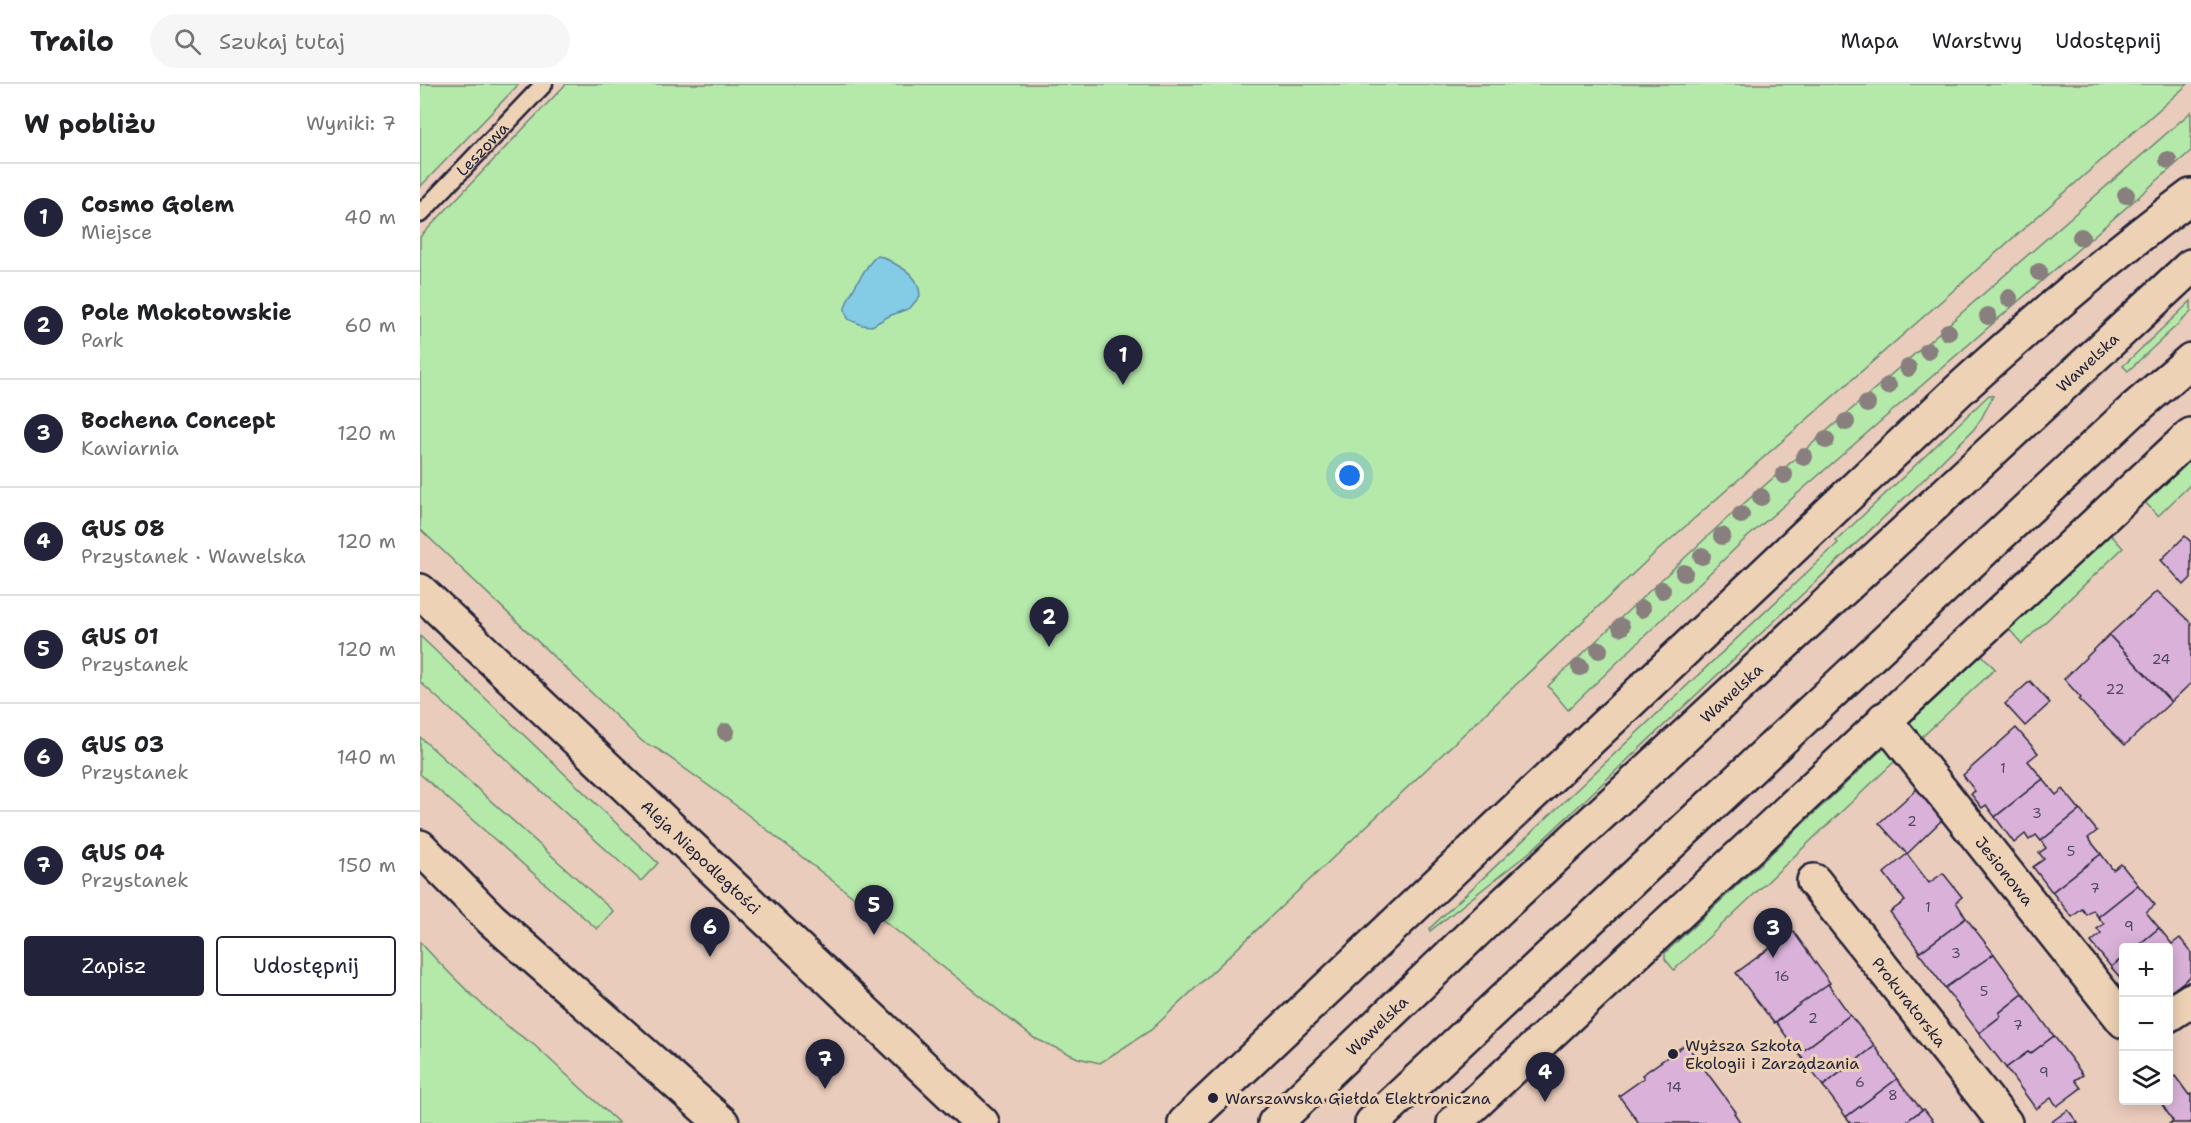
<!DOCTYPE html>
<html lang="pl">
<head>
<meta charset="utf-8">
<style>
  :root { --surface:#fff; --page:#f6f6f6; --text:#202124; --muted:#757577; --line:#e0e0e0; --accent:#22223b }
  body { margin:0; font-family:"Shantell Sans",sans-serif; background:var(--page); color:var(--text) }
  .controls { position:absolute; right:18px; bottom:18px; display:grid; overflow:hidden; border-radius:6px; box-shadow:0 3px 15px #0003 }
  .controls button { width:54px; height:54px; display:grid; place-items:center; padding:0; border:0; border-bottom:2px solid var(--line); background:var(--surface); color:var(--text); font:30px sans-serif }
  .you { position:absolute; left:930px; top:392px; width:21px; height:21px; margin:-15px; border:4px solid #fff; border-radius:50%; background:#1a73e8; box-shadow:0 0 0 9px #1a73e833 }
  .badge { display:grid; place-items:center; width:39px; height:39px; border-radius:50%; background:var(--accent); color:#fff; font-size:20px; font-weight:700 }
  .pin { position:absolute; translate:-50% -50px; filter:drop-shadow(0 2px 3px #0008) }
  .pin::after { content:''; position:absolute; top:32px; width:21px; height:18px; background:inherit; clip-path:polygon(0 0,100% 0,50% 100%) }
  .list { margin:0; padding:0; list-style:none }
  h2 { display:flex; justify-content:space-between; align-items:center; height:78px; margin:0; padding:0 24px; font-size:26px }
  h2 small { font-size:20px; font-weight:400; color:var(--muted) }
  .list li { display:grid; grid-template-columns:39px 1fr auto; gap:18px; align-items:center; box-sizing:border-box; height:108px; padding:0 24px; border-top:2px solid var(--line) }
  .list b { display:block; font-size:22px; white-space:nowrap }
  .list p { margin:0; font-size:20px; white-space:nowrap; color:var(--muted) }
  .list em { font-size:20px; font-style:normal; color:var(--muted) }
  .actions { display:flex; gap:12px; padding:18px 24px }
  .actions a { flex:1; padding:14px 0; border:2px solid var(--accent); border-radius:6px; text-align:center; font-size:21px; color:var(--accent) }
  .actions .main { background:var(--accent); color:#fff }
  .icon { flex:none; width:33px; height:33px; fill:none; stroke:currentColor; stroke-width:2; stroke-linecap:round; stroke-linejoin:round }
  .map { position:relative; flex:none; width:1771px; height:1039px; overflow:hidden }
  header { display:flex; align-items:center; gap:36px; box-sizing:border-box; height:84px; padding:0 30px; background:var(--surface); border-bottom:2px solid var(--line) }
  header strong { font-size:28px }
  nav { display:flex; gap:33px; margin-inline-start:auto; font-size:21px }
  .search { width:420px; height:54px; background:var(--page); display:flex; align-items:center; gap:15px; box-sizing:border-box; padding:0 21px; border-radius:33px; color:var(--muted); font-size:22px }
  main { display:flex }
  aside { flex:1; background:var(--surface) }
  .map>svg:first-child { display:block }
</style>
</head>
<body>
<header>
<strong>Trailo</strong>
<div class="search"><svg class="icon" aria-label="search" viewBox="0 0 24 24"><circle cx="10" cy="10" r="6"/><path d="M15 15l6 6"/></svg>Szukaj tutaj</div>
<nav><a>Mapa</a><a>Warstwy</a><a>Udostępnij</a></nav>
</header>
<main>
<aside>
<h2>W pobliżu<small>Wyniki: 7</small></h2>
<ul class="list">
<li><span class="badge">1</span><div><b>Cosmo Golem</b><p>Miejsce</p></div><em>40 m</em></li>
<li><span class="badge">2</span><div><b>Pole Mokotowskie</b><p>Park</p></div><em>60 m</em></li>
<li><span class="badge">3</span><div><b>Bochena Concept</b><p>Kawiarnia</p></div><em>120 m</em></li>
<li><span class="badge">4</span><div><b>GUS 08</b><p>Przystanek · Wawelska</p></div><em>120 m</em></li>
<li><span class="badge">5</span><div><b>GUS 01</b><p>Przystanek</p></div><em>120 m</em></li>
<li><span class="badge">6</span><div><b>GUS 03</b><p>Przystanek</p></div><em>140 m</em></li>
<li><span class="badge">7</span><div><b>GUS 04</b><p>Przystanek</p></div><em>150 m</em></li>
</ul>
<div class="actions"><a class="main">Zapisz</a><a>Udostępnij</a></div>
</aside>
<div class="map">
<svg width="1771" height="1039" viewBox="0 0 1771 1039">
  <rect width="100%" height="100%" fill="#eaccbc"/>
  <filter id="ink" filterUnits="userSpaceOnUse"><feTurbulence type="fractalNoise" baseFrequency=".0167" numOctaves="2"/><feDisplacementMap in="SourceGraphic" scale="12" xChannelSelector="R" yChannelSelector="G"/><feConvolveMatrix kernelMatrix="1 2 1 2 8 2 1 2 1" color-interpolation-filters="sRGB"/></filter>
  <g filter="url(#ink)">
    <g fill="#b5e9aa" stroke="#6c8672" stroke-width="1.5">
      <polygon points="0,0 99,0 0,103"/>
      <polygon points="146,0 1768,0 1235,469 731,946 680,979 658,974 614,954 314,720 239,666 223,658 0,445 0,153"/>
      <polygon points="1771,28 1771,67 1323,457 1148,626 1128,602 1304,437"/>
      <polygon points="1771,217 1771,228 1708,287 1703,282"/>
      <polygon points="1569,311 1573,312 1561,335 1554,345 1497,402 1111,767 1010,847 1009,845 1418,459 1416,457"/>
      <polygon points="1771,373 1771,400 1738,432 1724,417"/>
      <polygon points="1690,450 1703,464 1602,560 1589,545"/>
      <polygon points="0,552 238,779 221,797 0,598"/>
      <polygon points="1562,571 1575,585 1503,652 1490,650 1484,644"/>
      <polygon points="0,653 193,827 177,845 0,690"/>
      <polygon points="1469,659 1474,663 1474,678 1254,886 1245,875 1245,869"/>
      <path d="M0,858C32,893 73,935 113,960L199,1039H0Z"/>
    </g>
    <path fill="#84cce5" stroke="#5d88a1" stroke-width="1.5" d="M457,172L463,173C481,184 499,189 500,212L490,224L469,232L452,242L442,241L428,235C428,233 425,228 425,226C425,216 449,177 457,172Z"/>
    <g fill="#dab2d9" stroke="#22223b" stroke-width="1.5">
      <polygon points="1765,452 1771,458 1771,494 1764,501 1741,476"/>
      <polygon points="1737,507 1771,539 1771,599 1751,618 1689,551"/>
      <polygon points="1689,551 1751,618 1705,661 1659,616 1661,614 1644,595"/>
      <polygon points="1610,597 1630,619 1605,642 1585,620"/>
      <polygon points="1596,644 1618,669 1608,677 1623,695 1575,733 1566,721 1562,724 1551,710 1555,707 1543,691"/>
      <polygon points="1623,695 1636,711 1643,705 1660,726 1621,757 1616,751 1609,756 1605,750 1594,759 1575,733"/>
      <polygon points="1497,705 1524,734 1487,770 1459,739"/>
      <polygon points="1660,726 1677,747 1668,754 1681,770 1632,808 1613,783 1624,775 1619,769 1626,764 1621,757"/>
      <polygon points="1487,770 1509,799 1523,789 1542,813 1536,818 1546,834 1500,868 1470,828 1485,817 1464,789"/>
      <polygon points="1681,770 1693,786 1701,780 1718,801 1678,833 1673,826 1667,831 1662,825 1652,833 1632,808"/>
      <polygon points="1718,801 1735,821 1726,828 1739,844 1715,864 1704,864 1704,873 1691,883 1671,858 1681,850 1677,845 1684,840 1678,833"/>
      <polygon points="1546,834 1574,870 1525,904 1499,869"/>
      <polygon points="1739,844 1752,860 1760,854 1771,868 1771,892 1748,910 1748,864 1715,864"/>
      <polygon points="1373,847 1410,899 1354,939 1316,889"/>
      <polygon points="1574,870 1603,910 1579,929 1581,932 1559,949 1525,904"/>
      <polygon points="1704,873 1704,898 1691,883"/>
      <polygon points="1408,900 1430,931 1379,970 1356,938"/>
      <polygon points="1603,910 1634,952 1610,970 1608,968 1586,984 1559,949 1581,932 1579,929"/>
      <polygon points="1430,931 1455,962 1403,1002 1379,970"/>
      <polygon points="1634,952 1663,991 1655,996 1661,1004 1637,1022 1631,1014 1616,1025 1586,984 1608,968 1610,970"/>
      <polygon points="1266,960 1316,1028 1314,1029 1321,1039 1219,1039 1199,1012 1224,994 1222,991"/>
      <polygon points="1455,962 1477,995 1426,1033 1403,1002"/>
      <polygon points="1755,992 1769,1011 1771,1010 1771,1039 1750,1039 1753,1037 1739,1016 1748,1016 1748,997"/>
      <polygon points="1477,995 1502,1026 1484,1039 1431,1039 1426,1033"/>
      <polygon points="1504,1025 1515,1039 1484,1039 1502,1026"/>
      <polygon points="1648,1026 1658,1039 1630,1039"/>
    </g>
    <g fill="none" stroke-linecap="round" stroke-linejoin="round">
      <g stroke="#22223b" stroke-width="21">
        <g id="service">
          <path id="s1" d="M0,130L124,0"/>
        </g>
      </g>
      <g stroke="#22223b" stroke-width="38">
        <g id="minor">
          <path id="s2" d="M1464,635L1704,937"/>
          <path id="s3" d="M1394,797L1585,1039"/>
          <polyline points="1748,931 1771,916"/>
        </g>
      </g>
      <g stroke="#22223b" stroke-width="38">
        <g id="secondary">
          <path id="s4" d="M0,507L562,1039"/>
          <polyline points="0,763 71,835 302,1039"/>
          <path d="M765,1039L1539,306C1614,238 1690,172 1771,112"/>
          <polyline points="1034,1039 1771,351"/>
        </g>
      </g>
      <g stroke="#22223b" stroke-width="38">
        <g id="primary">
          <path id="s5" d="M855,1039L1083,821L1771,182"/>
          <polyline points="952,1039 1713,326 1771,276"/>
        </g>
      </g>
      <use href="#service" stroke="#eed2b5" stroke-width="16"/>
      <use href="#minor" stroke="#eed2b5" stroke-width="33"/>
      <use href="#secondary" stroke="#eed2b5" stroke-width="33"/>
      <use href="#primary" stroke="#eed2b5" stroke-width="33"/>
    </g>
    <g fill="#887f7e">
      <circle cx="1748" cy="76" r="9"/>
      <circle cx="1706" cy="111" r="9"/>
      <circle cx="1661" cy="153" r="9"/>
      <circle cx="1619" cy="188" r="9"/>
      <circle cx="1589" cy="214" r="9"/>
      <circle cx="1568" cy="232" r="9"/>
      <circle cx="1528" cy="248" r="9"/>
      <circle cx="1508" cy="267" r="9"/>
      <circle cx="1488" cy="284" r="9"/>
      <circle cx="1468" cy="302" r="9"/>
      <circle cx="1447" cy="320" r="9"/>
      <circle cx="1426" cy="338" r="9"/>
      <circle cx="1406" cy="356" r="9"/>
      <circle cx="1384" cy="373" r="9"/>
      <circle cx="1364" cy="391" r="9"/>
      <circle cx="1341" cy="413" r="9"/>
      <circle cx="1321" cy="431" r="9"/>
      <circle cx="1302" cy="452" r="9"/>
      <circle cx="1282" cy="472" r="9"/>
      <circle cx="1264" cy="489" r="9"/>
      <circle cx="1242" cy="506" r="9"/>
      <circle cx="1222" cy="525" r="9"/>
      <circle cx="1201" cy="543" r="9"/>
      <circle cx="1179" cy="566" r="9"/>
      <circle cx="1160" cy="583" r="9"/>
      <circle cx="306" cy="648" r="9"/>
    </g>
  </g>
  <g fill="#22223b" stroke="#eed2b5" stroke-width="2">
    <circle cx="1253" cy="970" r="6"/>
    <circle cx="793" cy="1014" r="6"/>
  </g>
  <g text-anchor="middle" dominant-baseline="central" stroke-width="6" stroke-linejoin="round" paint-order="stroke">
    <g font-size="14" fill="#504662">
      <text x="1741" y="575">24</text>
      <text x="1695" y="605">22</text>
      <text x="1583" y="684">1</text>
      <text x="1617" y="729">3</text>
      <text x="1492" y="737">2</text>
      <text x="1651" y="767">5</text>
      <text x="1675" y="804">7</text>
      <text x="1508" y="823">1</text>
      <text x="1709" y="842">9</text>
      <text x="1536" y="869">3</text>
      <text x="1362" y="892">16</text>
      <text x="1564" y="907">5</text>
      <text x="1393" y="934">2</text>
      <text x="1598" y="941">7</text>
      <text x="1624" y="988">9</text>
      <text x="1440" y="998">6</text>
      <text x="1254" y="1003">14</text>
      <text x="1473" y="1011">8</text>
    </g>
    <g font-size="16" fill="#22223b" stroke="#eed2b5">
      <text stroke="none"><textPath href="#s1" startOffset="90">Leszowa</textPath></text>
      <text stroke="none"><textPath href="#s5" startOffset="1113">Wawelska</textPath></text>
      <text stroke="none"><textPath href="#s5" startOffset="627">Wawelska</textPath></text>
      <text stroke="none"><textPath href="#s4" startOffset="387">Aleja Niepodległości</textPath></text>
      <text stroke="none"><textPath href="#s2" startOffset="194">Jesionowa</textPath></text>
      <text stroke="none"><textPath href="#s3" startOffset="154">Prokuratorska</textPath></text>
      <text stroke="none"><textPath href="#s5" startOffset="141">Wawelska</textPath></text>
    </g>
    <g font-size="16" fill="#22223b" stroke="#eed2b5" text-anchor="start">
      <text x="1265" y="961">Wyższa Szkoła<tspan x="1265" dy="18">Ekologii i Zarządzania</tspan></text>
      <text x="805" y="1014">Warszawska Giełda Elektroniczna</text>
    </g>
  </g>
</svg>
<div class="controls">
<button>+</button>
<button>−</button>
<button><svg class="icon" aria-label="layers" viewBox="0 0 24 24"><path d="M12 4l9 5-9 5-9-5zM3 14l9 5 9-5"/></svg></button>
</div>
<div class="you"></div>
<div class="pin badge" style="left:703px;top:301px">1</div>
<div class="pin badge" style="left:629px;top:563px">2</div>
<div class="pin badge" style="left:1353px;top:874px">3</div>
<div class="pin badge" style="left:1125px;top:1018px">4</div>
<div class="pin badge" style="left:454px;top:851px">5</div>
<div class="pin badge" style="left:290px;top:873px">6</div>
<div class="pin badge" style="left:405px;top:1005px">7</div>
</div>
</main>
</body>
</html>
